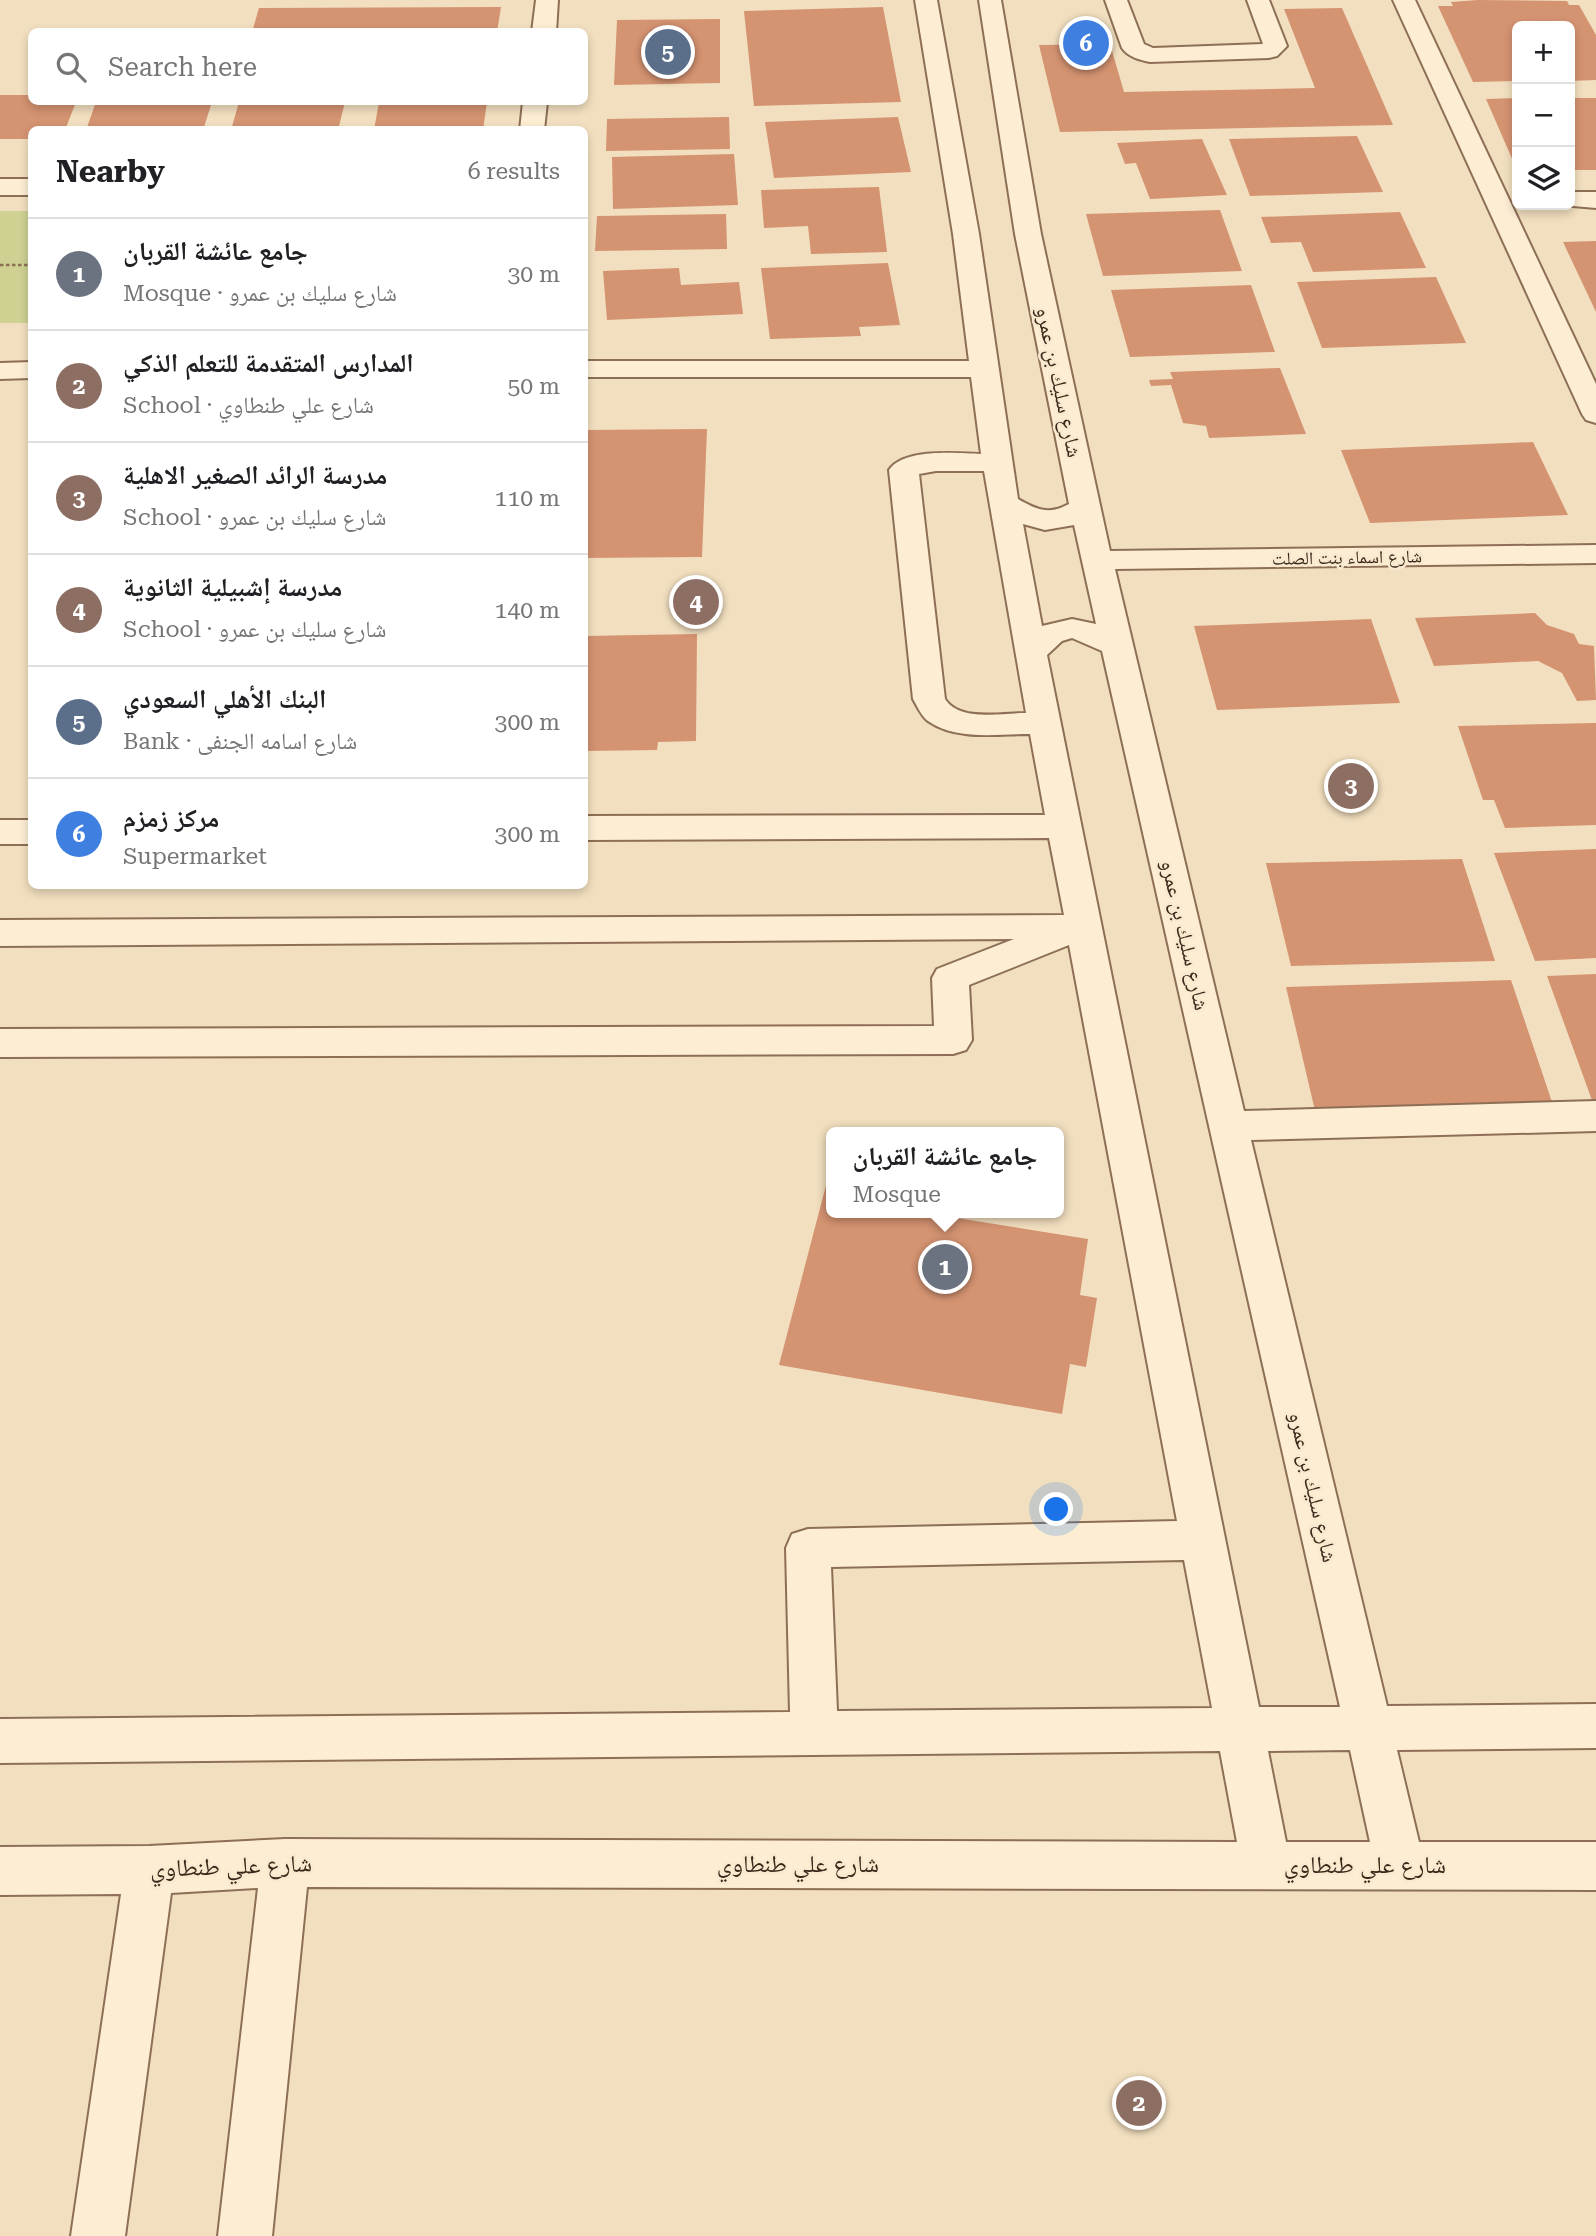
<!DOCTYPE html>
<html lang="en">
<head>
<meta charset="utf-8">
<style>
  :root { --surface:#fff; --page:#f2f2f2; --text:#202124; --muted:#757577; --line:#e0e0e0; --accent:#b45309 }
  body { margin:0; font-family:"Roboto Serif","Noto Naskh Arabic",serif; background:var(--page); color:var(--text) }
  .controls { position:absolute; right:21px; top:21px; display:grid; overflow:hidden; border-radius:10px; box-shadow:0 4px 10px #0003 }
  .controls button { width:63px; height:63px; display:grid; place-items:center; padding:0; border:0; border-bottom:2px solid var(--line); background:var(--surface); color:var(--text); font:35px sans-serif }
  .you { position:absolute; left:1057px; top:1510px; width:24px; height:24px; margin:-18px; border:5px solid #fff; border-radius:50%; background:#1a73e8; box-shadow:0 0 0 10px #1a73e833 }
  .badge { display:grid; place-items:center; width:46px; height:46px; border-radius:50%; background:var(--accent); color:#fff; font-size:23px; font-weight:700 }
  .pin { position:absolute; translate:-50% -50%; border:4px solid #fff; box-shadow:0 2px 7px #0006 }
  .popup { position:absolute; left:826px; top:1127px; width:238px; height:91px; box-sizing:border-box; display:grid; place-content:center; border-radius:10px; background:var(--surface); filter:drop-shadow(0 2px 5px #0005); font-size:23px; white-space:nowrap; color:var(--muted) }
  .popup b { font-size:26px; color:var(--text) }
  .popup::after { content:''; position:absolute; left:50%; top:100%; margin-left:-14px; border:14px solid transparent; border-top-color:var(--surface) }
  .list { margin:0; padding:0; list-style:none }
  h2 { display:flex; justify-content:space-between; align-items:center; height:91px; margin:0; padding:0 28px; font-size:30px }
  h2 small { font-size:23px; font-weight:400; color:var(--muted) }
  .list li { display:grid; grid-template-columns:46px 1fr auto; gap:21px; align-items:center; box-sizing:border-box; height:112px; padding:0 28px; border-top:2px solid var(--line) }
  .list b { display:block; font-size:26px; white-space:nowrap }
  .list p { margin:0; font-size:23px; white-space:nowrap; color:var(--muted) }
  .list em { font-size:23px; font-style:normal; color:var(--muted) }
  .icon { flex:none; width:38px; height:38px; fill:none; stroke:currentColor; stroke-width:2; stroke-linecap:round; stroke-linejoin:round }
  .map { position:relative; flex:none; width:1596px; height:2236px; overflow:hidden }
  .search { position:absolute; background:var(--surface); box-shadow:0 4px 10px #0003; left:28px; top:28px; width:560px; height:77px; display:flex; align-items:center; gap:18px; box-sizing:border-box; padding:0 24px; border-radius:10px; color:var(--muted); font-size:26px }
  .panel { position:absolute; background:var(--surface); box-shadow:0 4px 10px #0003; left:28px; top:126px; width:560px; height:763px; border-radius:10px }
  .map>svg:first-child { display:block }
</style>
</head>
<body>
<div class="map">
<svg width="1596" height="2236" viewBox="0 0 1596 2236">
  <rect width="100%" height="100%" fill="#f2dfbf"/>
  <rect fill="#ced192" x="0" y="211" width="31" height="112"/>
  <g fill="#d49371">
    <polygon points="1478,0 1567,1 1569,5 1579,5 1596,35 1596,80 1570,81 1570,26 1517,26 1517,81 1473,82 1438,6 1453,6 1451,2"/>
    <polygon points="501,7 497,32 252,32 259,8"/>
    <polygon points="883,7 901,102 754,106 744,11"/>
    <polygon points="1342,8 1393,125 1060,132 1039,45 1110,44 1124,92 1315,88 1284,9"/>
    <polygon points="720,19 720,83 614,85 617,20"/>
    <polygon points="0,95 32,95 32,102 76,102 65,130 32,130 32,139 0,139"/>
    <polygon points="1517,98 1517,170 1486,99"/>
    <rect x="1570" y="98" width="26" height="72"/>
    <polygon points="96,102 212,102 203,130 86,130"/>
    <polygon points="239,102 345,102 338,130 231,130"/>
    <polygon points="379,102 487,102 483,130 374,130"/>
    <polygon points="729,117 730,149 606,151 607,119"/>
    <polygon points="898,117 911,172 774,178 765,122"/>
    <polygon points="1357,136 1383,192 1250,196 1229,139"/>
    <polygon points="1202,139 1227,195 1150,199 1136,163 1125,164 1117,143"/>
    <polygon points="734,154 738,205 613,209 612,157"/>
    <polygon points="879,187 887,252 811,254 808,226 764,228 761,190"/>
    <polygon points="1220,210 1242,271 1103,276 1086,214"/>
    <polygon points="1400,212 1426,268 1313,272 1301,242 1271,243 1261,217"/>
    <polygon points="726,214 727,249 595,251 597,216"/>
    <polygon points="1596,241 1596,312 1563,242"/>
    <polygon points="888,263 900,325 859,327 861,336 770,339 761,268"/>
    <polygon points="679,268 681,285 739,282 743,314 607,320 603,271"/>
    <polygon points="1436,277 1466,343 1322,348 1297,282"/>
    <polygon points="1251,285 1275,352 1130,357 1111,290"/>
    <polygon points="1280,368 1306,434 1209,438 1206,426 1183,423 1171,385 1151,386 1149,380 1173,379 1170,372"/>
    <polygon points="707,429 702,557 584,558 584,430"/>
    <polygon points="1533,442 1568,515 1370,523 1341,450"/>
    <polygon points="1535,613 1547,625 1574,634 1579,644 1594,646 1596,700 1577,701 1562,673 1538,661 1434,666 1415,618"/>
    <polygon points="1371,619 1400,703 1217,710 1194,626"/>
    <polygon points="697,634 696,741 658,742 657,750 584,751 584,636"/>
    <polygon points="1596,723 1596,825 1505,828 1494,800 1483,800 1458,726"/>
    <polygon points="1596,849 1596,958 1535,961 1494,853"/>
    <polygon points="1462,859 1495,961 1291,966 1266,863"/>
    <polygon points="1596,974 1596,1103 1593,1103 1547,976"/>
    <polygon points="1511,980 1554,1108 1316,1115 1286,987"/>
    <polygon points="830,1170 831,1213 926,1213 1088,1239 1080,1295 1097,1298 1086,1367 1070,1364 1062,1414 779,1365"/>
  </g>
  <g fill="none" stroke-linecap="round" stroke-linejoin="round">
    <g stroke="#8d6f55" stroke-width="4">
      <g id="minor">
        <polygon points="536,0 558,0 556,32 532,32"/>
        <path d="M915,0H937L979,234L1018,499C1037,510 1049,515 1069,504L1015,234L979,0H1001L1041,234L1110,551L1596,545V563L1115,569L1244,1111L1596,1101V1131L1251,1140L1387,1706L1596,1704V1748L1397,1750L1419,1842H1596V1890L307,1887L272,2236H218L258,1888L171,1893L125,2236H71L121,1894L0,1895V1847L149,1846L285,1839L1237,1842L1220,1751L0,1763V1719L790,1712L786,1548L792,1534L808,1529L1177,1521L1069,945L969,985L972,1040L966,1050L953,1054L0,1057V1029L934,1026L932,978L937,969L1014,939L0,946V920L1064,915L1049,838L584,840V816L1045,815L1030,734C997,734 957,741 928,721C922,717 917,706 913,699L889,470C904,448 957,453 981,454L971,377H584V361H969L953,234ZM936,471H984L1026,713C1002,713 960,722 945,699L919,474ZM1023,524L1045,530L1074,525L1096,624L1072,619L1042,626ZM1072,638L1102,651L1340,1707H1259L1047,655L1062,641ZM1184,1560L1212,1708L837,1711L831,1567ZM1350,1750L1370,1842H1286L1268,1751Z"/>
        <path d="M1105,0H1127L1144,44L1153,48L1263,44L1247,0H1269L1287,46L1277,56L1269,58L1150,62C1140,60 1128,57 1122,48Z"/>
        <polygon points="1393,0 1415,0 1596,384 1596,423 1586,420 1582,414"/>
        <polygon points="523,102 547,102 544,130 520,130"/>
        <rect x="0" y="179" width="32" height="16"/>
        <polygon points="1570,192 1596,192 1596,208 1561,205 1570,205"/>
        <polygon points="32,362 32,378 0,379 0,363"/>
        <rect x="0" y="820" width="32" height="24"/>
      </g>
    </g>
    <polyline stroke="#8d6f55" stroke-width="2.5" stroke-dasharray="3.5 2.5" stroke-linecap="butt" points="0,265 32,265"/>
    <use href="#minor" fill="#fcedd3" fill-rule="evenodd"/>
  </g>
  <g text-anchor="middle" dominant-baseline="central" stroke-width="5" stroke-linejoin="round" paint-order="stroke">
    <g font-size="18" fill="#3b281b" stroke="#f9eacf">
      <text transform="translate(1347 557) rotate(-1)">شارع اسماء بنت الصلت</text>
    </g>
    <g font-size="21" fill="#3b281b" stroke="#f9eacf">
      <text transform="translate(1059 382) rotate(78)">شارع سليك بن عمرو</text>
      <text transform="translate(1185 935) rotate(77)">شارع سليك بن عمرو</text>
      <text transform="translate(1313 1487) rotate(77)">شارع سليك بن عمرو</text>
    </g>
    <g font-size="24" fill="#3b281b" stroke="#f9eacf">
      <text x="798" y="1864">شارع علي طنطاوي</text>
      <text x="1365" y="1865">شارع علي طنطاوي</text>
      <text transform="translate(231 1866) rotate(-2)">شارع علي طنطاوي</text>
    </g>
  </g>
</svg>
<div class="controls">
<button>+</button>
<button>−</button>
<button><svg class="icon" aria-label="layers" viewBox="0 0 24 24"><path d="M12 4l9 5-9 5-9-5zM3 14l9 5 9-5"/></svg></button>
</div>
<div class="you"></div>
<div class="pin badge" style="left:945px;top:1267px;background:#6b7280">1</div>
<div class="popup"><b>جامع عائشة القربان</b>Mosque</div>
<div class="pin badge" style="left:1139px;top:2103px;background:#8d6e63">2</div>
<div class="pin badge" style="left:1351px;top:786px;background:#8d6e63">3</div>
<div class="pin badge" style="left:696px;top:602px;background:#8d6e63">4</div>
<div class="pin badge" style="left:668px;top:52px;background:#5c6f8a">5</div>
<div class="pin badge" style="left:1086px;top:43px;background:#3f7fe0">6</div>
<div class="search"><svg class="icon" aria-label="search" viewBox="0 0 24 24"><circle cx="10" cy="10" r="6"/><path d="M15 15l6 6"/></svg>Search here</div>
<section class="panel">
<h2>Nearby<small>6 results</small></h2>
<ul class="list">
<li><span class="badge" style="background:#6b7280">1</span><div><b>جامع عائشة القربان</b><p>Mosque · شارع سليك بن عمرو</p></div><em>30 m</em></li>
<li><span class="badge" style="background:#8d6e63">2</span><div><b>المدارس المتقدمة للتعلم الذكي</b><p>School · شارع علي طنطاوي</p></div><em>50 m</em></li>
<li><span class="badge" style="background:#8d6e63">3</span><div><b>مدرسة الرائد الصغير الاهلية</b><p>School · شارع سليك بن عمرو</p></div><em>110 m</em></li>
<li><span class="badge" style="background:#8d6e63">4</span><div><b>مدرسة إشبيلية الثانوية</b><p>School · شارع سليك بن عمرو</p></div><em>140 m</em></li>
<li><span class="badge" style="background:#5c6f8a">5</span><div><b>البنك الأهلي السعودي</b><p>Bank · شارع اسامه الجنفى</p></div><em>300 m</em></li>
<li><span class="badge" style="background:#3f7fe0">6</span><div><b>مركز زمزم</b><p>Supermarket</p></div><em>300 m</em></li>
</ul>
</section>
</div>
</body>
</html>
